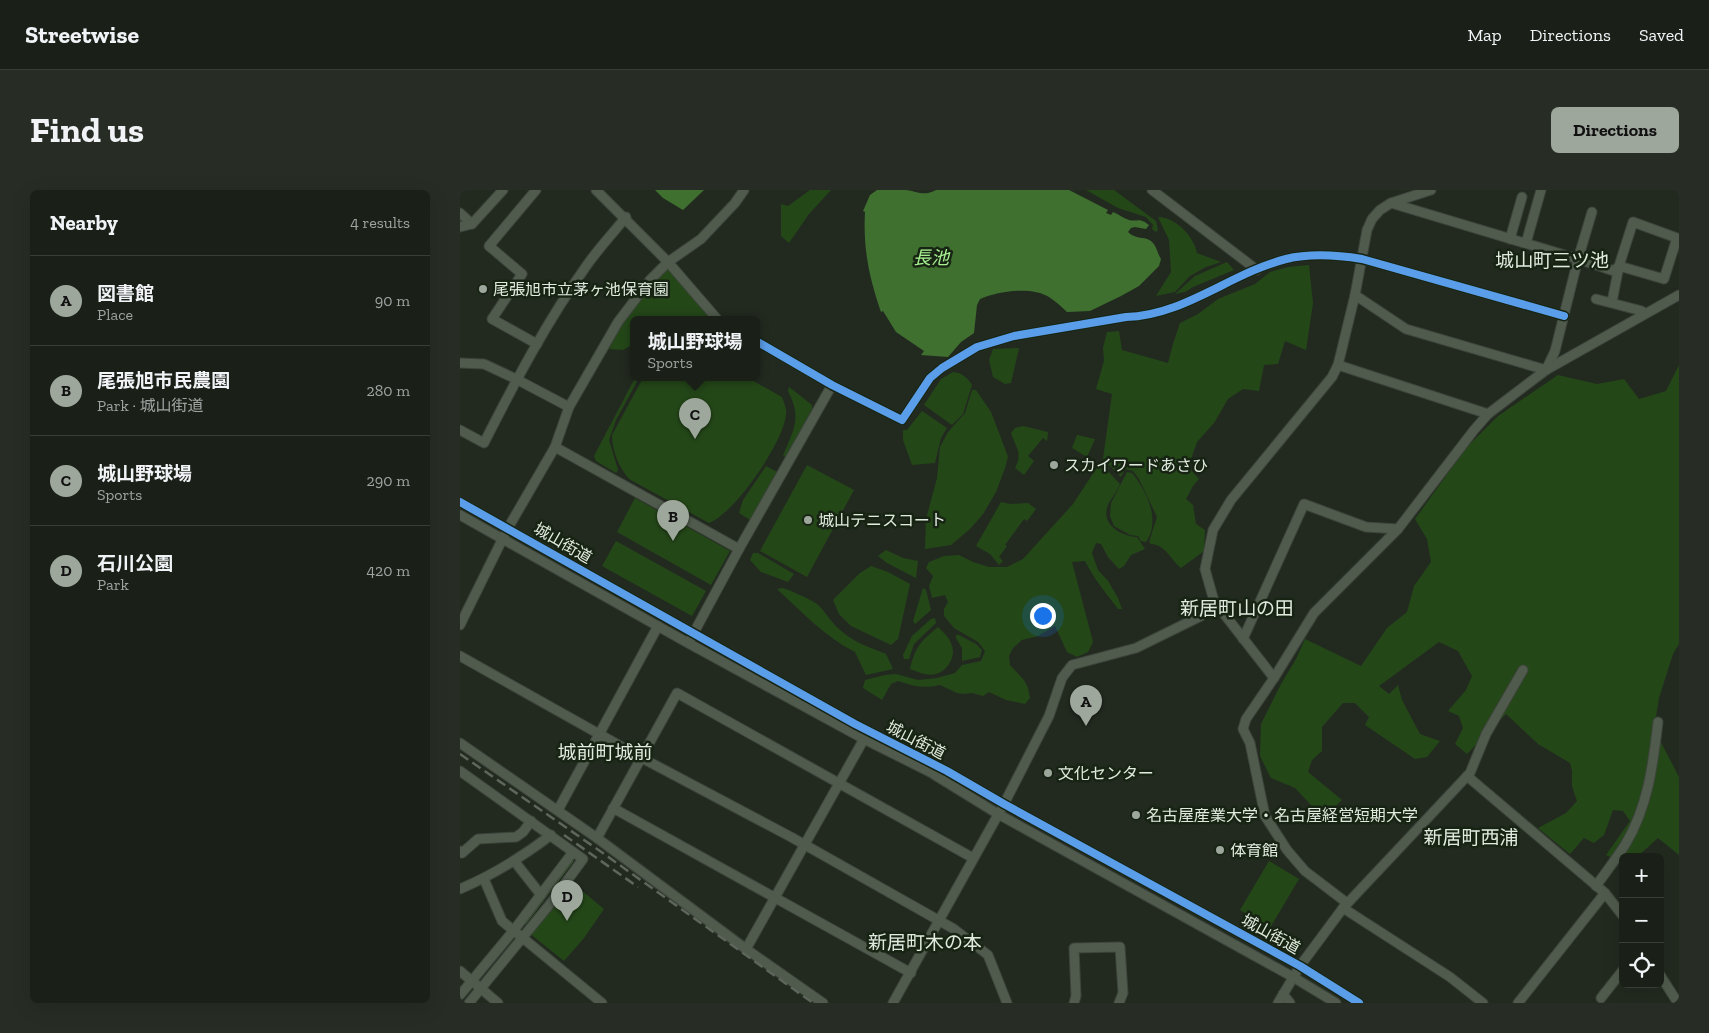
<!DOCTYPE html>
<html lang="en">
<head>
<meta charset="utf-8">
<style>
  :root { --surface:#1a2018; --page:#272d25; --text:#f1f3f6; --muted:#9fa3a2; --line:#383e37; --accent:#9ea79c }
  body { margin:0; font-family:"Zilla Slab","Noto Sans JP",serif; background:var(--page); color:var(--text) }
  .controls { position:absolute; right:15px; bottom:15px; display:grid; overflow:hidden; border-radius:8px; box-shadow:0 5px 20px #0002 }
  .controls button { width:45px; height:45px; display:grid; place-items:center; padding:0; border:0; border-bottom:1px solid var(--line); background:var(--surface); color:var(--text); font:25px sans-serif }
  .you { position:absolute; left:582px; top:425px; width:18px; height:18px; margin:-12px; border:4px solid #fff; border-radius:50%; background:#1a73e8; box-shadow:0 0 0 8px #1a73e833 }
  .badge { display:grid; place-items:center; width:32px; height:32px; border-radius:50%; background:var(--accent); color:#111; font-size:16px; font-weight:700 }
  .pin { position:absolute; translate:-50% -41px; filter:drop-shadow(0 1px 2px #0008) }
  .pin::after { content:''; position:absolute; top:26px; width:18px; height:15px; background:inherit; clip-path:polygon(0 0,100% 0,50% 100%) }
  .popup { position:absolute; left:170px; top:126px; width:130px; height:65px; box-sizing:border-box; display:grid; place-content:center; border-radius:8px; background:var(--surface); filter:drop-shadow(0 1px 4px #0005); font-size:16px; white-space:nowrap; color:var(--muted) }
  .popup b { font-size:19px; color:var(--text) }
  .popup::after { content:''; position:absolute; left:50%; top:100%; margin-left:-10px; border:10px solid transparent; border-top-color:var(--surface) }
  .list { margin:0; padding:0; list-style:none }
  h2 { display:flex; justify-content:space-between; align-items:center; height:65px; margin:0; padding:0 20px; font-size:21px }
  h2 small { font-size:16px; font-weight:400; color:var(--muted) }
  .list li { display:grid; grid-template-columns:32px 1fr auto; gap:15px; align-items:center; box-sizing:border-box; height:90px; padding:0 20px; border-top:1px solid var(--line) }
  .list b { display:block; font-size:19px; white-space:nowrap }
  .list p { margin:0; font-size:16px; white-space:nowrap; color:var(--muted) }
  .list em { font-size:16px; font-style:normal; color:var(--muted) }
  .icon { flex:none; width:28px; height:28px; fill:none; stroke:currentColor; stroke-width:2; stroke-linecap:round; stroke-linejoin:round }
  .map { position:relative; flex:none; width:1219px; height:813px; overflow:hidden; border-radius:8px }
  header { display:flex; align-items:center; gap:30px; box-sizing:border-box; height:70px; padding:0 25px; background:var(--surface); border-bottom:1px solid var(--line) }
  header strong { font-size:24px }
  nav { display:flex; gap:28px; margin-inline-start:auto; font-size:18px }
  .intro { display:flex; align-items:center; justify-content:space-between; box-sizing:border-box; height:120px; padding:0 30px }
  h1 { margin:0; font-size:35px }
  .button { padding:12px 22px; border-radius:8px; background:var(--accent); color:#111; font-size:18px; font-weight:700 }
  main { display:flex; gap:30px; padding:0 30px }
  aside { flex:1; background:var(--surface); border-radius:8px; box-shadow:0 5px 20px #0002 }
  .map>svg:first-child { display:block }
</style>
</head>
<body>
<header>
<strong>Streetwise</strong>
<nav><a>Map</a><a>Directions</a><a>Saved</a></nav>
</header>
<div class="intro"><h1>Find us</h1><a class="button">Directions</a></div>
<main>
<aside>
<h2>Nearby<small>4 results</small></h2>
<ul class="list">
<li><span class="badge">A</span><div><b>図書館</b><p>Place</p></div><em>90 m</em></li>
<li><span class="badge">B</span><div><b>尾張旭市民農園</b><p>Park · 城山街道</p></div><em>280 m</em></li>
<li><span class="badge">C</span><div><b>城山野球場</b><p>Sports</p></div><em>290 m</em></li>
<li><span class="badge">D</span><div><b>石川公園</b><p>Park</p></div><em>420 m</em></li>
</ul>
</aside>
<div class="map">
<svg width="1219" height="813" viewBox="0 0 1219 813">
  <rect width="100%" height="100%" fill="#222a20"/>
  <g fill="#244718">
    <polygon points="350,0 371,0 349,24 329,53 321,46 321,14 328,16"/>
    <polygon points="626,0 654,0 696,31 698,40 696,42 692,39 693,35 686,27 658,18"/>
    <path d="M698,27C716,27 734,47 737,63L761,72L746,77L730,86L715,102L696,106L711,82L709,50Z"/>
    <polygon points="767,72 774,80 733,97 725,102 715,104 735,86"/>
    <path d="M849,75L853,113L846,160L825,151L818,174L804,175L799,201L783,199L768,209L754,233L737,252L730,272V279L739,289L733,296L726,309L733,315L736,334L745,340L744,361L721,378C710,369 706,355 691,354L689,352L697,327L679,289L673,281L665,279L661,287L643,269L652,204L636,199L644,171L643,158L647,142L659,141L662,160L708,173L713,154L720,133L738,124L758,109L795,94L810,82L828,77Z"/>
    <path d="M208,79L249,124L240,130H174V154L163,160L149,159C164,128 184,103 208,79Z"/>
    <polygon points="559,158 551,193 545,194 533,187 529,170 533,159"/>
    <polygon points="1219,175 1219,454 1213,464 1199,508 1194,539 1219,587 1219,665 1198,648 1177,667 1163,667 1163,674 1146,665 1170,631 1163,621 1153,620 1144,645 1134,653 1124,648 1110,664 1078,638 1106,623 1117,611 1112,596 1112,581 1110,573 1078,554 1046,524 1007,564 995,554 1003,538 999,526 988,521 1006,500 1012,486 998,461 979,452 919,496 929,504 938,495 942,510 960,544 980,551 967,567 955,569 905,535 909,527 895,513 883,513 862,537 862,561 852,570 848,582 882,610 863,628 835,598 811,588 800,566 801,534 821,494 836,469 845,449 901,476 927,438 947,422 954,396 971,372 967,349 955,329 1006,258 1038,226 1098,185 1137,194 1164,189 1179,209 1206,201"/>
    <path d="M493,182C502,183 507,187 512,195L503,224L492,235L464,215L481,189Z"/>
    <polygon points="175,188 179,188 156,230 149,250 158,280 156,283 136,271 134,266"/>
    <path d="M183,188H288L322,207C324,213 327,219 326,225C323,253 275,323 249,333L169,289C159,277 152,261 152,245Z"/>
    <path d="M329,197L352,215V219L326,267L323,266C334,239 342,228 328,201Z"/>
    <polygon points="512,200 516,200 531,222 541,248 548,267 545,278 536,302 523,324 510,339 491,355 465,359 466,329 477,288 480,257 488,242 505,223"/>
    <polygon points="462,221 487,238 481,248 475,273 452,275 443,250 443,240 447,240"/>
    <path d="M563,236L588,242L587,251L583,248L568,266L574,271L564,285L555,278C563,263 556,258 551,243L555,238Z"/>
    <polygon points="617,245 635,249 627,267 612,258"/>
    <path d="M640,273L660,294C657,302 651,308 648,315C640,334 661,346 677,347L685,359L671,365L664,376L659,379L648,367L641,354L636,353L632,363L638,380L648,391L658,408L662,419H658C646,403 634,389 625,371L612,372L633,452L628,462L617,467L607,462L595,436L578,446L562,450L553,458L549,466L550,475L564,490L568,498L570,508L565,514L546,510L529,502L523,506L512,503L504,504L497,503L480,495C465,499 452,496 438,491L431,494L422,510L403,498L405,490L425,485L436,484L458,490L477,488L495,483L502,475L521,471L525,461L518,452L494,438L484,426V419L488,412L485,405L472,408L469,396L473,386L466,378L469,372L484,366L499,365L513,372L529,377H547L563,369L613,314Z"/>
    <polygon points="347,275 394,300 347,387 300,361"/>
    <polygon points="306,276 317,282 290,330 279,323 283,310"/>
    <path d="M667,282L672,283C687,301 701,331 686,352L681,351L678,346L670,345L654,336L650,326L651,313Z"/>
    <polygon points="175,308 270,361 251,395 157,342"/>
    <polygon points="541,312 550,314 568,313 576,319 567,331 564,329 545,355 547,356 539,367 543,371 539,375 530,364 516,356"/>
    <polygon points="156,351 246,401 232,426 142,376"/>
    <polygon points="426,360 443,368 458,371 456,388 427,373 418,366"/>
    <polygon points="293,363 298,363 334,384 328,392 301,382 290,370"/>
    <polygon points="411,376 428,382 450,394 438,449 431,455 391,436 379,424 373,410 400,383"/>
    <path d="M322,398C328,399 352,410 357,414C365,421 370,431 378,438C394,453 407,456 426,464L433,479L406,485L395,462C365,447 342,422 317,399Z"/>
    <polygon points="463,398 466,400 471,420 455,434 453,431"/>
    <polygon points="475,428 476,433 454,454 449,469 444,469 443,465 452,446 471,429"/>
    <path d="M478,437C484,443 490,448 492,456C496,467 487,481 476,484C467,486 458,482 450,479C455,457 461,451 478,437Z"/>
    <polygon points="496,445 499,445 516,454 522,460 520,467 502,471 502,458 496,448"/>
    <polygon points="809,671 839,689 810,738 780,720"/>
    <polygon points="110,691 144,719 124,748 104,771 69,743"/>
  </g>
  <g fill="#3f7030">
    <polygon points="195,0 244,0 223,20 203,8"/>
    <path d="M417,0C426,0 436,0 445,0C457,1 464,7 476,0H609L648,20L646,23L651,25L653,22C658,24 663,28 669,30C678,32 679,27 689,35L686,39L675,37L671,38L668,42C676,50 684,46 691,51C697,56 697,63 701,69L699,76L679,96L661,106L630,121L607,122C601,116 595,111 589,107C572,96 537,101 520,109L517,115L514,143L501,152L488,167L461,165L464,161L436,142L423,121L421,122C409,87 403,59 405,22L403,21L410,5Z"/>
  </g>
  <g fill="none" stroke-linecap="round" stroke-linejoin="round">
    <polyline stroke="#3f7030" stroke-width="2.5" points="65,733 112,671"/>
    <g stroke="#3d443b" stroke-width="11">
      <g id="minor">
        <polyline points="76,0 29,56 62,84 32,129 77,154"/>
        <polyline points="136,0 208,72 258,130"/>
        <polyline points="692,0 797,80"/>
        <polyline points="1132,22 1118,69 1154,81 1159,76 1204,89 1217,48 1173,32 1159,76 1152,112"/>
        <polyline points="0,23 12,34"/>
        <polyline points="0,37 12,34 43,0"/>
        <polyline points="1050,49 1062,7"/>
        <polyline points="1066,53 1081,0"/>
        <polyline points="895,105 946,139 1086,180 1095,161 1118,69 931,13"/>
        <polyline points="1136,109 1182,121 1183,125"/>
        <path d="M296,151L372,195L442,230L470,188L482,178L517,157L554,146L666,127C723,126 771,83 826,69C851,63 877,65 902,69L1104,126"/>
        <polyline points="0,173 24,174 56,189 109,217"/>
        <polyline points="878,175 1028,224"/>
        <path d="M0,240L24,253C55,192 87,131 127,75C139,58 153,43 166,27"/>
        <polyline points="95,257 279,359"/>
        <polyline points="0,312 395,534 487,581 544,614 840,776 899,813"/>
        <polyline points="0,325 228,453 404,549 470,582 538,624 833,787 876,813"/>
        <polyline points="0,435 48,338 95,257 109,217 158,132 190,90 208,72 241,49 275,13 284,0"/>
        <polyline points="231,448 279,359 372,195"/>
        <polyline points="783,449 844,314 906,337 938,339"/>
        <polyline points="0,466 180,567 331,647 494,739 528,765 547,813"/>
        <polyline points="814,488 754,411 745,379 753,340 771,310 872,187 878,175 895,105 907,40 912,29 920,20 931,13 971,0"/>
        <polyline points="0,553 137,648 286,759 363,813"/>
        <polyline points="0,581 123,669 90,714 9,813"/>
        <polyline points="1007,586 1145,703 1163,726"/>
        <polyline points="153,618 451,783"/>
        <polyline points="98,620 198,436"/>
        <polyline points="137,648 217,503 513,668"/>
        <polyline points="0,661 2,663 18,649 56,647 63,642 71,631"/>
        <polyline points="55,672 81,705"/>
        <polyline points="24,689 42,731 142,813"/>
        <path d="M1136,696C1146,682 1156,669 1165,655C1188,617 1193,575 1198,532"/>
        <path d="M0,699C33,685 62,667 91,645"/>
        <polyline points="887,713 845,681 827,660 805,626 790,553 783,539 786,529 814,488 854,423 938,339 1014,240 1028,224 1086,180 1219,105"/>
        <polyline points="883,718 990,787 1023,813"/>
        <polyline points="286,759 404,549"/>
        <polyline points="0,781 38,813"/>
        <polyline points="1200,785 1218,813"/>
        <polyline points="823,804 830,813"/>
        <polyline points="0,805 54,740 113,662"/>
        <polyline points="1141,808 1163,780"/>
        <polyline points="433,813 544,614 589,526 602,488 612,475 676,458 741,426 754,411"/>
        <polyline points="614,813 616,806 614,758 660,757 663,803 659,813"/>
        <polyline points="818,813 840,776 883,718 1010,583 1026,544 1063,480"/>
        <polyline points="1058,813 1145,703"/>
      </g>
    </g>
    <use href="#minor" stroke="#505b4d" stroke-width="9"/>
    <g stroke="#5e665c" stroke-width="2.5" stroke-dasharray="10 5" stroke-linecap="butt">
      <polyline points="0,564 140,661 353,813"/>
      <polyline points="104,645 178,697"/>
    </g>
    <g stroke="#172413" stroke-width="11">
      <g id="cycleway">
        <path d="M296,151L372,195L442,230L470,188L482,178L517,157L554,146L666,127C723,126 771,83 826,69C851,63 877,65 902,69L1104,126"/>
        <polyline points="0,312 395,534 487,581 544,614 840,776 899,813"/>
      </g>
    </g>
    <use href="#cycleway" stroke="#5a9eea" stroke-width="8"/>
  </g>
  <g fill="#9ea79c" stroke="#172413" stroke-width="2">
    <circle cx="23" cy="99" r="5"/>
    <circle cx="594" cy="275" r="5"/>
    <circle cx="348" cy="330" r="5"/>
    <circle cx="588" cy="583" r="5"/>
    <circle cx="676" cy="625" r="5"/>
    <circle cx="760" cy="660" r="5"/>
  </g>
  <g text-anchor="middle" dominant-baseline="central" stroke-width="5" stroke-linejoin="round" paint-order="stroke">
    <g font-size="16" fill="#e0eade" stroke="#172413" text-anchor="start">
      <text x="33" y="99">尾張旭市立茅ヶ池保育園</text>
      <text x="604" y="275">スカイワードあさひ</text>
      <text x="358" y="330">城山テニスコート</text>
      <text x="598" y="583">文化センター</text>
      <text x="686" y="625">名古屋産業大学・名古屋経営短期大学</text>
      <text x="770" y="660">体育館</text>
    </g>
    <g font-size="16" fill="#e0eade" stroke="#172413">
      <text transform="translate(103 353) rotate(30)">城山街道</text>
      <text transform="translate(456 550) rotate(27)">城山街道</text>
      <text transform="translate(811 744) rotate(29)">城山街道</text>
    </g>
    <g font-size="18" font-style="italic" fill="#a6f091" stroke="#172413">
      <text x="471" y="68">長池</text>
    </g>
    <g font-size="19" fill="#e0eade" stroke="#172413">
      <text x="1092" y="70">城山町三ツ池</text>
      <text x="777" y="418">新居町山の田</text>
      <text x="145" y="562">城前町城前</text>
      <text x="1011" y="647">新居町西浦</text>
      <text x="465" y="752">新居町木の本</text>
    </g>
  </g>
</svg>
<div class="controls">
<button>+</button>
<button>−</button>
<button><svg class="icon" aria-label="locate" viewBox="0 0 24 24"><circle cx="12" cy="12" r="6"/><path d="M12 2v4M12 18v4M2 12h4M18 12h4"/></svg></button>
</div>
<div class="you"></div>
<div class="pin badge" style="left:626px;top:536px">A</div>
<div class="pin badge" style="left:213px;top:351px">B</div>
<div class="pin badge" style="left:235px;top:249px">C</div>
<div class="popup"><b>城山野球場</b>Sports</div>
<div class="pin badge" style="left:107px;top:731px">D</div>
</div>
</main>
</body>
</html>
